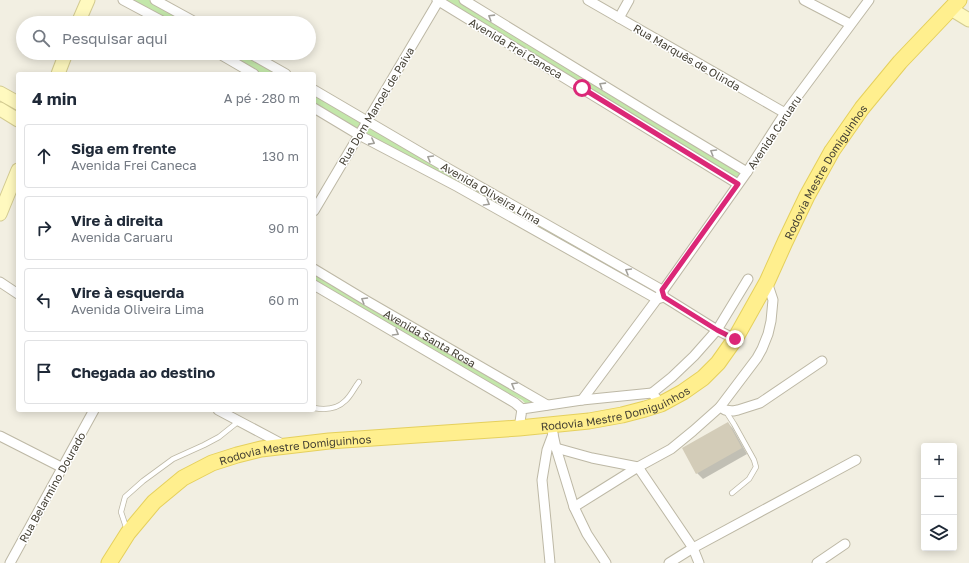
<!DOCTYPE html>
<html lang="pt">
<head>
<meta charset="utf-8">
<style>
  :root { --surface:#fff; --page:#f6f6f7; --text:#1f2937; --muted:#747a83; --line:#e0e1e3 }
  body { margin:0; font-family:"Golos Text",sans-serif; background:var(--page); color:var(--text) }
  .controls { position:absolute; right:12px; bottom:12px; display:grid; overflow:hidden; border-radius:4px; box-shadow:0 2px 10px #0003 }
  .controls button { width:36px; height:36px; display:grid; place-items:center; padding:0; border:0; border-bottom:1px solid var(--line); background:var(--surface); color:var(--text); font:20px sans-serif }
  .stop { position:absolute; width:12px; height:12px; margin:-9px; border:3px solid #db2777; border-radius:50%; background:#fff }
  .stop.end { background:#db2777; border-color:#fff; box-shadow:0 1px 4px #0008 }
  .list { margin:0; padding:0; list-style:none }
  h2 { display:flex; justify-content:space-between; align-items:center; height:52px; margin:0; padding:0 16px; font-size:17px }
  h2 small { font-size:13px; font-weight:400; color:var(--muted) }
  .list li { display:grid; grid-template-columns:26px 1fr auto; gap:12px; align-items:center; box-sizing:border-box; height:64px; margin:0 8px 8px; padding:0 8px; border:1px solid var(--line); border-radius:4px }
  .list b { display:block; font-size:15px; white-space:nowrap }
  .list p { margin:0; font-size:13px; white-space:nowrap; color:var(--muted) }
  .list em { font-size:13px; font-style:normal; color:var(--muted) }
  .icon { flex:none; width:22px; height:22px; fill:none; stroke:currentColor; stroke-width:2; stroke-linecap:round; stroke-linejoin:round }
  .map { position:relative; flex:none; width:969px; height:563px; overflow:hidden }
  .search { position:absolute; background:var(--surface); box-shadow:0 2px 10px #0003; left:16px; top:16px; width:300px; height:44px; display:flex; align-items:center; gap:10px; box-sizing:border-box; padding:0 14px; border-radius:22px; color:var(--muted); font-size:15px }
  .panel { position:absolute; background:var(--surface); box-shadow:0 2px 10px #0003; left:16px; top:72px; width:300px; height:340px; border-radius:4px }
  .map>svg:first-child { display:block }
</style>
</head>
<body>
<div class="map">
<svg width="969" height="563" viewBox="0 0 969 563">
  <rect width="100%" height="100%" fill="#f2efe2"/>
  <g fill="#c3e7aa">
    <polygon points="126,0 149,0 190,23 166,23"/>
    <polygon points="442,0 460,0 745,173 738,182"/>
    <polygon points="219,53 243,53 280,74 256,74"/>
    <polygon points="314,93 364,122 358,132 314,107"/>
    <polygon points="369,124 564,236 658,295 362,134"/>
    <polygon points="314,273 542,404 522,406 525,403 522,400 490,384 314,282"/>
  </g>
  <polygon fill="#0003" points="728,423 733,429 747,454 703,479 697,473"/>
  <polygon fill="#d3ccb8" points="728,422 742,448 696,474 682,448"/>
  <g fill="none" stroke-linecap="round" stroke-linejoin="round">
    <g stroke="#bdb8a5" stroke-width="6">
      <g id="lane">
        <path d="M314,408C325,410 337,409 345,401C351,396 354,388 359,382"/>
        <polyline points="725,410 734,424 754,460 756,467 749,479 732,493"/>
        <polyline points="127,530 121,512 125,497 143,481 173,459 204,445 219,437 239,421"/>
      </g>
    </g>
    <g stroke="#bdb8a5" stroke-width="11">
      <g id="street">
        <polyline points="123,0 166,23"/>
        <polyline points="155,0 197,23"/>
        <polyline points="437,0 738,184"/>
        <polyline points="464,0 657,118 747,172"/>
        <polyline points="588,0 785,113"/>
        <polyline points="804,0 850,24"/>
        <polyline points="619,18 629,0"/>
        <polyline points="218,53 254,74"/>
        <polyline points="249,53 286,74"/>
        <polyline points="314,90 442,165 662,290 664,297 717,330 735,339"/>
        <polyline points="314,108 359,135 458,187 657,299 661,298"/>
        <polyline points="314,211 439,0"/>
        <path id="s1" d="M314,269L367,301L547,405"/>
        <polyline points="0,282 18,294"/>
        <polyline points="314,285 515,403 522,409"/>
        <polyline points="582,400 657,299 747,172 785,113 869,0"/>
        <polyline points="661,404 652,393 672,377 694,356 717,330 748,279"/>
        <polyline points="720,407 725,410 733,411 738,410 760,403 822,361"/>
        <polyline points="218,410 284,445"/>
        <polyline points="551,425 556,448 574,507 587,534 606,563"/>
        <polyline points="519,428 522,409 582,400 652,393"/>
        <polyline points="0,436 63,468"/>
        <polyline points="556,448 592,458 638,467 671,449 693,431 720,407 757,358 762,349 768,334 771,321 773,300 767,282"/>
        <polyline points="574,507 638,467 693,548 699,563"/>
        <polyline points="10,563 94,410"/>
        <polyline points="550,563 546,521 542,480 547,450 553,434"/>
        <polyline points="669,563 693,548 856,460"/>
        <polyline points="817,563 845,544"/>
      </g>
    </g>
    <g stroke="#d3cb91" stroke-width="15">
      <g id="secondary">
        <polyline points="951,9 969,20"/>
        <polyline points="78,23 88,0"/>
        <polyline points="58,74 66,53"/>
        <polyline points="0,93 18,103"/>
        <polyline points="0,109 18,120"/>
        <polyline points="0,214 18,170"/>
      </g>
    </g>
    <g stroke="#e5d05d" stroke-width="17">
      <g id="primary">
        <path id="s2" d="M109,563L128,533L154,502L183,478L212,463L237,455L261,449L329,441L519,428L589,421L622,415L645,409L661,404L683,392L703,378L718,363L735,339L767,282L785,242L807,196L832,151L862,108L900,62L959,0"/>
      </g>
    </g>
    <use href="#lane" stroke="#fff" stroke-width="4.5"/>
    <use href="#street" stroke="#fff" stroke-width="9"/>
    <use href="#secondary" stroke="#fff9bf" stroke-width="13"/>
    <use href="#primary" stroke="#ffef8e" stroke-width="15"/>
  </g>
  <defs><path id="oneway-chevron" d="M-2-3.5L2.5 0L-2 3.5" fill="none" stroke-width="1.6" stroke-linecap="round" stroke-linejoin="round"/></defs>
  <g stroke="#a19f99">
    <use href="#oneway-chevron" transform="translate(491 17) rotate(-148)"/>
    <use href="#oneway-chevron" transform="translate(602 85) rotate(-148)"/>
    <use href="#oneway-chevron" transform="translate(372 142) rotate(28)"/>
    <use href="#oneway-chevron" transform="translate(713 152) rotate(-149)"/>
    <use href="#oneway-chevron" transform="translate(430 158) rotate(-150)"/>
    <use href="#oneway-chevron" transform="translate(487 203) rotate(30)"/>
    <use href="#oneway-chevron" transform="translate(628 271) rotate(-150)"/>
    <use href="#oneway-chevron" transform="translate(364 300) rotate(-149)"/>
    <use href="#oneway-chevron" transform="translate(396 333) rotate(30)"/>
    <use href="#oneway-chevron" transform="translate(514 385) rotate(-150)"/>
  </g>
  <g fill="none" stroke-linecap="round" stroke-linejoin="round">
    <polyline stroke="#db2777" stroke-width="5" points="582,88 738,184 662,290 664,297 717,330 735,339"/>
  </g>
  <g text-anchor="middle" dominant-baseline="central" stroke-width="3" stroke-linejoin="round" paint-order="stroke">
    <g font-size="11" fill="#433f33" stroke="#fff">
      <text transform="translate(516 48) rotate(31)">Avenida Frei Caneca</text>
      <text transform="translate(687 57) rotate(30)">Rua Marquês de Olinda</text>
      <text transform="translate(376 106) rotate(-59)">Rua Dom Manoel de Paiva</text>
      <text transform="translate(774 132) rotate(-56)">Avenida Caruaru</text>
      <text stroke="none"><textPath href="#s2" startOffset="891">Rodovia Mestre Domiguinhos</textPath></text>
      <text transform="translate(491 193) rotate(30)">Avenida Oliveira Lima</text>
      <text stroke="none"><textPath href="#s1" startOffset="135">Avenida Santa Rosa</textPath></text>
      <text stroke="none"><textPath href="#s2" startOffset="555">Rodovia Mestre Domiguinhos</textPath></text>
      <text stroke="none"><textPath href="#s2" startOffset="231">Rodovia Mestre Domiguinhos</textPath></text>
      <text transform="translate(52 487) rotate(-61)">Rua Belarmino Dourado</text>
    </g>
  </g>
</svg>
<div class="controls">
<button>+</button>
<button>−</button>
<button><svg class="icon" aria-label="layers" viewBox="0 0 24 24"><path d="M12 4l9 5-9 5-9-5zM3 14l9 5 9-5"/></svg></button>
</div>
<div class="stop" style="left:582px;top:88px"></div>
<div class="stop end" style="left:735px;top:339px"></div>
<div class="search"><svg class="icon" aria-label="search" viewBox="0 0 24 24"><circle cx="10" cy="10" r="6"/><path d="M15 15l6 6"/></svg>Pesquisar aqui</div>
<section class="panel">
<h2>4 min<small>A pé · 280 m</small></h2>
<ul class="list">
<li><svg class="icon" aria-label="ahead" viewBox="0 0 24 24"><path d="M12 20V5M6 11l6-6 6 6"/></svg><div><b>Siga em frente</b><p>Avenida Frei Caneca</p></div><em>130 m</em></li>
<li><svg class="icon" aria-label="right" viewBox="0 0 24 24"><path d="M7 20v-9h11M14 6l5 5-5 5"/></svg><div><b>Vire à direita</b><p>Avenida Caruaru</p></div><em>90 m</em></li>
<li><svg class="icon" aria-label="left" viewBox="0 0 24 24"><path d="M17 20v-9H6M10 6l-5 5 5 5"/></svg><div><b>Vire à esquerda</b><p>Avenida Oliveira Lima</p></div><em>60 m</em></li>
<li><svg class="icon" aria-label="arrive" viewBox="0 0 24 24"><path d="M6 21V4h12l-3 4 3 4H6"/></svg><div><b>Chegada ao destino</b></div></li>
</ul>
</section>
</div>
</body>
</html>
